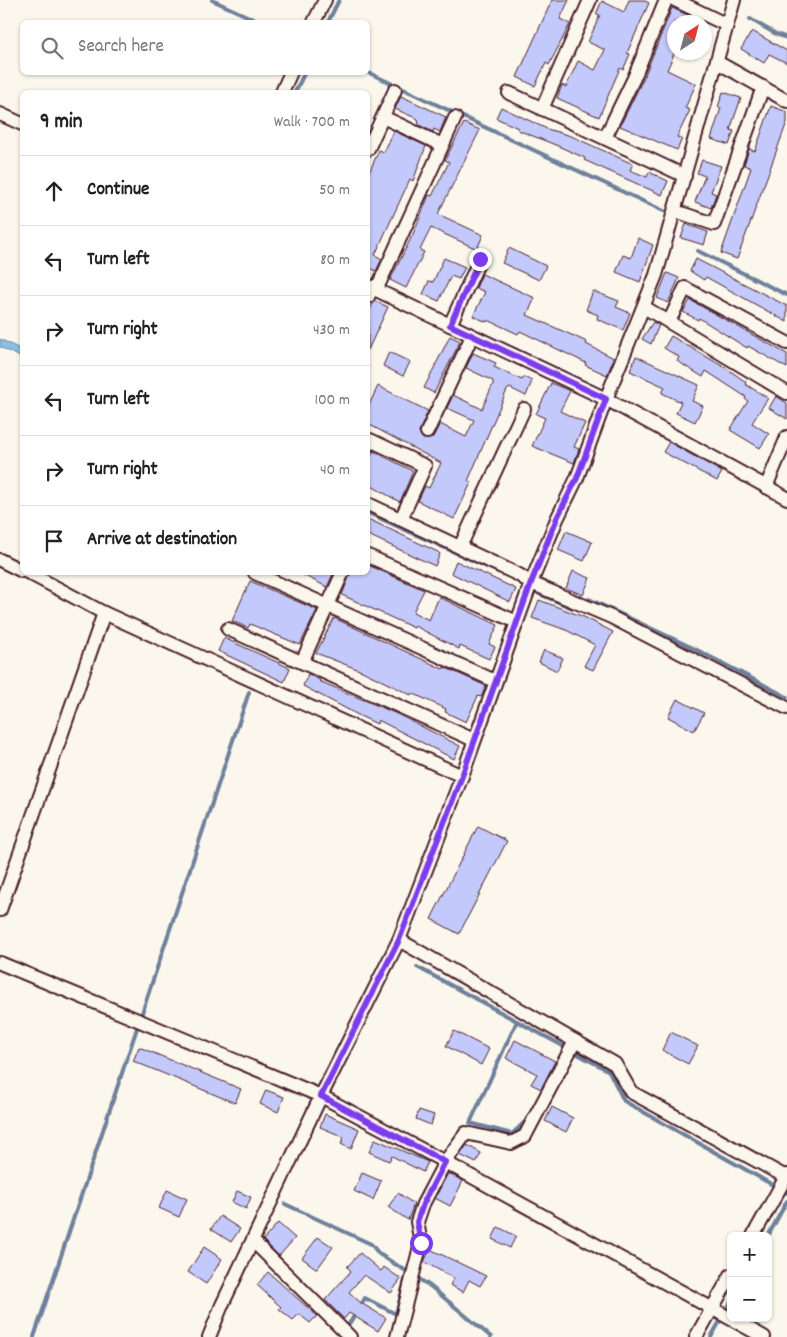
<!DOCTYPE html>
<html lang="en">
<head>
<meta charset="utf-8">
<style>
  :root { --surface:#fff; --page:#f6f6f6; --text:#222; --muted:#767676; --line:#e0e0e0 }
  body { margin:0; font-family:Dekko,sans-serif; background:var(--page); color:var(--text) }
  .controls { position:absolute; right:15px; bottom:15px; display:grid; overflow:hidden; border-radius:8px; box-shadow:0 1px 4px #0004 }
  .controls button { width:45px; height:45px; display:grid; place-items:center; padding:0; border:0; border-bottom:1px solid var(--line); background:var(--surface); color:var(--text); font:25px sans-serif }
  .compass { position:absolute; left:667px; top:15px; width:45px; height:45px; border-radius:50%; background:var(--surface); box-shadow:0 1px 4px #0004; rotate:36deg }
  .stop { position:absolute; width:15px; height:15px; margin:-11px; border:4px solid #7c3aed; border-radius:50%; background:#fff }
  .stop.end { background:#7c3aed; border-color:#fff; box-shadow:0 1px 5px #0008 }
  .list { margin:0; padding:0; list-style:none }
  h2 { display:flex; justify-content:space-between; align-items:center; height:65px; margin:0; padding:0 20px; font-size:21px }
  h2 small { font-size:16px; font-weight:400; color:var(--muted) }
  .list li { display:grid; grid-template-columns:32px 1fr auto; gap:15px; align-items:center; box-sizing:border-box; height:70px; padding:0 20px; border-top:1px solid var(--line) }
  .list b { display:block; font-size:19px; white-space:nowrap }
  .list em { font-size:16px; font-style:normal; color:var(--muted) }
  .icon { flex:none; width:28px; height:28px; fill:none; stroke:currentColor; stroke-width:2; stroke-linecap:round; stroke-linejoin:round }
  .map { position:relative; flex:none; width:787px; height:1337px; overflow:hidden }
  .search { position:absolute; background:var(--surface); box-shadow:0 1px 4px #0004; left:20px; top:20px; width:350px; height:55px; display:flex; align-items:center; gap:12px; box-sizing:border-box; padding:0 18px; border-radius:8px; color:var(--muted); font-size:19px }
  .panel { position:absolute; background:var(--surface); box-shadow:0 1px 4px #0004; left:20px; top:90px; width:350px; height:485px; border-radius:8px }
  .map>svg:first-child { display:block }
</style>
</head>
<body>
<div class="map">
<svg width="787" height="1337" viewBox="0 0 787 1337">
  <rect width="100%" height="100%" fill="#fbf7ec"/>
  <filter id="ink" filterUnits="userSpaceOnUse"><feTurbulence type="fractalNoise" baseFrequency=".02" numOctaves="2"/><feDisplacementMap in="SourceGraphic" scale="10" xChannelSelector="R" yChannelSelector="G"/><feConvolveMatrix kernelMatrix="1 2 1 2 8 2 1 2 1" color-interpolation-filters="sRGB"/></filter>
  <g filter="url(#ink)">
    <polygon fill="#86c1e6" stroke="#6e809b" points="0,339 22,350 22,358 0,347"/>
    <g fill="none" stroke-linecap="round" stroke-linejoin="round">
      <g stroke="#6e809b" stroke-width="4">
        <polyline points="212,0 260,22"/>
        <polyline points="750,19 776,34 787,38"/>
        <polyline points="328,22 339,0"/>
        <polyline points="367,72 666,212"/>
        <polyline points="295,92 305,72"/>
        <polyline points="698,251 787,295"/>
        <polyline points="368,513 498,572"/>
        <polyline points="539,594 572,608"/>
        <polyline points="589,599 695,649 787,697"/>
        <polyline points="417,967 609,1071 624,1101 787,1193"/>
        <polyline points="517,1021 470,1123 512,1134 529,1118"/>
        <polyline points="285,1204 371,1244 379,1254 430,1286 491,1337"/>
        <polyline points="768,1236 787,1201"/>
        <polyline points="360,1307 365,1298 396,1314 407,1272"/>
        <polyline points="345,1330 356,1313"/>
        <polyline points="34,1337 249,692"/>
        <polyline points="711,1337 731,1302"/>
      </g>
    </g>
    <g fill="#c3c9fb" stroke="#4a1f2b">
      <polygon points="552,0 569,0 560,19 570,24 549,65 546,63 535,86 517,77"/>
      <polygon points="629,0 643,0 649,3 627,53 630,54 623,70 620,68 599,117 557,98 562,85 566,87 578,61 595,70 605,50 588,42 600,15 596,14 602,1 624,12"/>
      <polygon points="672,8 703,22 674,22 674,54 667,70 696,84 685,108 690,110 677,137 682,139 677,150 620,126 644,77"/>
      <polygon points="752,31 787,51 787,63 769,54 764,63 741,49"/>
      <polygon points="723,92 741,98 730,130 734,131 729,145 711,139 721,108 718,107"/>
      <polygon points="401,96 446,117 440,132 434,129 433,132 419,125 418,119 395,109"/>
      <polygon points="771,106 787,112 787,122 737,259 721,253 751,168 744,165 749,149 755,151"/>
      <polygon points="501,107 547,129 571,136 633,164 630,170 647,177 649,172 668,181 662,195 584,160 585,158 558,146 518,130 518,128 496,118"/>
      <polygon points="464,123 480,130 438,214 483,235 477,249 431,228 420,250 424,252 406,288 390,280 413,234 429,195 432,196 449,162 445,160"/>
      <polygon points="394,131 426,146 413,181 410,179 375,255 382,259 376,271 369,267 368,270 368,175 379,150 384,152"/>
      <polygon points="702,160 721,166 711,192 716,194 711,208 695,202 705,176 697,173"/>
      <polygon points="686,224 708,232 704,245 681,238"/>
      <polygon points="638,238 653,245 640,282 616,272 623,255 631,258"/>
      <polygon points="509,248 546,266 539,280 502,263"/>
      <polygon points="444,258 465,267 459,279 451,276 439,301 423,294 429,281 433,282"/>
      <polygon points="696,259 787,306 787,322 706,277 704,280 690,271"/>
      <polygon points="667,273 679,278 668,303 657,298"/>
      <polygon points="482,274 535,298 527,315 587,342 586,344 614,358 607,375 585,365 586,363 520,331 518,334 488,320 487,322 473,316 485,292 476,288"/>
      <polygon points="593,291 619,301 616,307 630,313 623,330 597,319 598,315 586,310"/>
      <polygon points="690,300 787,354 787,368 748,346 747,348 699,318 698,320 683,312"/>
      <polygon points="375,301 388,307 368,350 368,312"/>
      <polygon points="653,322 659,325 651,344 642,339"/>
      <polygon points="450,336 460,341 458,346 434,393 424,388"/>
      <polygon points="671,336 729,370 746,382 745,384 768,398 752,423 769,434 760,448 730,430 748,401 745,399 746,397 706,371 703,377 677,361 679,357 664,348"/>
      <polygon points="389,352 410,362 403,376 383,366"/>
      <polygon points="473,353 496,363 494,367 522,380 524,377 532,381 526,396 510,388 507,390 468,481 471,483 454,519 418,501 425,486 429,488 441,463 368,424 368,407 378,386 428,411 419,432 423,439 432,438 440,424 466,437 474,420 447,408 453,395 482,409 493,384 493,381 466,368"/>
      <polygon points="636,356 699,385 692,401 703,406 695,422 676,413 681,402 662,393 665,387 630,371"/>
      <polygon points="551,383 570,391 560,411 585,423 574,447 579,449 574,463 532,446 545,418 536,414"/>
      <polygon points="776,396 787,403 787,419 769,408"/>
      <polygon points="669,442 722,472 717,481 663,452"/>
      <polygon points="373,451 413,471 400,502 368,484 368,463"/>
      <polygon points="368,519 438,552 440,554 435,566 368,535"/>
      <polygon points="566,531 592,542 584,561 558,550"/>
      <polygon points="456,561 516,589 510,602 451,573"/>
      <polygon points="368,565 424,590 413,612 429,620 439,597 498,625 489,644 495,647 489,659 460,646 459,649 415,626 414,628 342,595 351,572 368,572"/>
      <polygon points="573,571 590,578 583,595 566,588"/>
      <polygon points="297,572 334,572 327,587"/>
      <polygon points="250,581 317,610 300,645 250,624 248,628 232,621"/>
      <polygon points="539,600 584,617 613,632 593,670 584,666 595,645 566,630 532,618"/>
      <polygon points="334,618 443,669 444,667 486,686 481,697 478,696 466,722 445,712 446,709 412,693 411,695 362,671 316,653"/>
      <polygon points="224,638 290,668 284,682 218,651"/>
      <polygon points="544,650 563,658 557,671 539,662"/>
      <polygon points="308,674 320,680 319,681 397,714 460,746 454,759 378,720 377,724 360,716 303,686"/>
      <polygon points="677,699 704,713 694,731 668,717"/>
      <polygon points="478,826 507,841 459,934 431,919"/>
      <polygon points="454,1031 489,1049 481,1065 446,1046"/>
      <polygon points="671,1032 698,1046 688,1064 662,1050"/>
      <polygon points="515,1040 555,1061 541,1089 531,1084 537,1074 506,1058"/>
      <polygon points="139,1047 241,1089 235,1103 133,1061"/>
      <polygon points="266,1090 284,1097 278,1112 260,1104"/>
      <polygon points="552,1107 573,1118 566,1132 545,1121"/>
      <polygon points="419,1110 434,1115 431,1125 416,1119"/>
      <polygon points="325,1114 359,1129 351,1149 341,1144 344,1137 320,1127"/>
      <polygon points="375,1139 428,1162 423,1172 392,1156 389,1161 369,1152"/>
      <polygon points="467,1145 481,1153 476,1163 460,1155"/>
      <polygon points="362,1173 381,1181 373,1200 354,1191"/>
      <polygon points="448,1173 463,1181 450,1206 435,1198"/>
      <polygon points="167,1190 187,1199 179,1217 159,1208"/>
      <polygon points="237,1191 251,1197 246,1209 232,1202"/>
      <polygon points="398,1193 414,1204 408,1220 388,1207"/>
      <polygon points="220,1216 240,1229 231,1242 211,1229"/>
      <polygon points="278,1223 295,1238 279,1256 263,1240"/>
      <polygon points="498,1227 516,1236 510,1248 492,1239"/>
      <polygon points="318,1237 333,1247 317,1269 302,1258"/>
      <polygon points="204,1247 222,1259 206,1284 188,1272"/>
      <polygon points="430,1249 486,1276 480,1286 469,1280 463,1292 450,1285 454,1278 424,1262"/>
      <polygon points="360,1253 381,1271 384,1267 401,1279 391,1293 364,1275 349,1292 361,1303 386,1318 378,1331 349,1313 344,1319 325,1300 351,1271 347,1267"/>
      <polygon points="268,1272 317,1316 310,1323 299,1314 293,1320 279,1309 281,1307 257,1285"/>
    </g>
    <g fill="none" stroke-linecap="round" stroke-linejoin="round">
      <g stroke="#4a1f2b" stroke-width="16">
        <g id="minor">
          <polyline points="675,0 727,25"/>
          <polyline points="314,22 325,0"/>
          <polyline points="717,62 787,101"/>
          <polyline points="282,92 291,72"/>
          <polyline points="509,93 685,176"/>
          <polyline points="542,109 590,0"/>
          <polyline points="0,114 22,124"/>
          <polyline points="383,117 442,145"/>
          <polyline points="605,138 634,78 666,0"/>
          <polyline points="368,149 395,90"/>
          <polyline points="675,211 714,224 763,87"/>
          <polyline points="368,286 606,399 787,498"/>
          <polyline points="368,297 372,288 379,284 455,118"/>
          <polyline points="644,307 787,393"/>
          <polyline points="669,322 685,288 787,343"/>
          <polyline points="450,325 480,259"/>
          <polyline points="427,432 472,336"/>
          <polyline points="368,445 370,440 425,466 401,519"/>
          <polyline points="766,487 787,437"/>
          <polyline points="368,504 519,575 531,583 611,617 787,708"/>
          <polyline points="460,547 524,409"/>
          <polyline points="368,556 517,622"/>
          <polyline points="0,560 22,571"/>
          <polyline points="27,572 104,613 462,776"/>
          <polyline points="255,573 495,681"/>
          <polyline points="228,629 474,740"/>
          <polyline points="302,662 343,572"/>
          <polyline points="0,910 104,613"/>
          <polyline points="399,940 615,1064 631,1092 786,1177"/>
          <polyline points="0,963 321,1096 445,1162 764,1337"/>
          <polyline points="753,1236 787,1175"/>
          <polyline points="253,1241 350,1337"/>
          <polyline points="209,1337 222,1305 321,1096 399,940 462,776 531,583 557,519 577,478 606,399 656,275 734,0"/>
          <polyline points="397,1337 421,1243 417,1222 423,1204 445,1162 466,1133 511,1143 525,1136 575,1041"/>
          <polyline points="696,1337 731,1275"/>
        </g>
      </g>
      <use href="#minor" stroke="#fbf7ec" stroke-width="12"/>
    </g>
  </g>
  <g fill="none" stroke-linecap="round" stroke-linejoin="round" filter="url(#ink)">
    <polyline stroke="#7c3aed" stroke-width="6" points="421,1243 417,1222 423,1204 445,1162 321,1096 399,940 462,776 531,583 557,518 577,478 606,399 450,325 480,259"/>
  </g>
</svg>
<div class="controls">
<button>+</button>
<button>−</button>
</div>
<svg class="compass" viewBox="-18 -18 36 36"><path d="M0-13l5 13h-10z" fill="#e53935"/><path d="M0 13l5-13h-10z" fill="#767676"/></svg>
<div class="stop" style="left:421px;top:1243px"></div>
<div class="stop end" style="left:480px;top:259px"></div>
<div class="search"><svg class="icon" aria-label="search" viewBox="0 0 24 24"><circle cx="10" cy="10" r="6"/><path d="M15 15l6 6"/></svg>Search here</div>
<section class="panel">
<h2>9 min<small>Walk · 700 m</small></h2>
<ul class="list">
<li><svg class="icon" aria-label="ahead" viewBox="0 0 24 24"><path d="M12 20V5M6 11l6-6 6 6"/></svg><div><b>Continue</b></div><em>50 m</em></li>
<li><svg class="icon" aria-label="left" viewBox="0 0 24 24"><path d="M17 20v-9H6M10 6l-5 5 5 5"/></svg><div><b>Turn left</b></div><em>80 m</em></li>
<li><svg class="icon" aria-label="right" viewBox="0 0 24 24"><path d="M7 20v-9h11M14 6l5 5-5 5"/></svg><div><b>Turn right</b></div><em>430 m</em></li>
<li><svg class="icon" aria-label="left" viewBox="0 0 24 24"><path d="M17 20v-9H6M10 6l-5 5 5 5"/></svg><div><b>Turn left</b></div><em>100 m</em></li>
<li><svg class="icon" aria-label="right" viewBox="0 0 24 24"><path d="M7 20v-9h11M14 6l5 5-5 5"/></svg><div><b>Turn right</b></div><em>40 m</em></li>
<li><svg class="icon" aria-label="arrive" viewBox="0 0 24 24"><path d="M6 21V4h12l-3 4 3 4H6"/></svg><div><b>Arrive at destination</b></div></li>
</ul>
</section>
</div>
</body>
</html>
